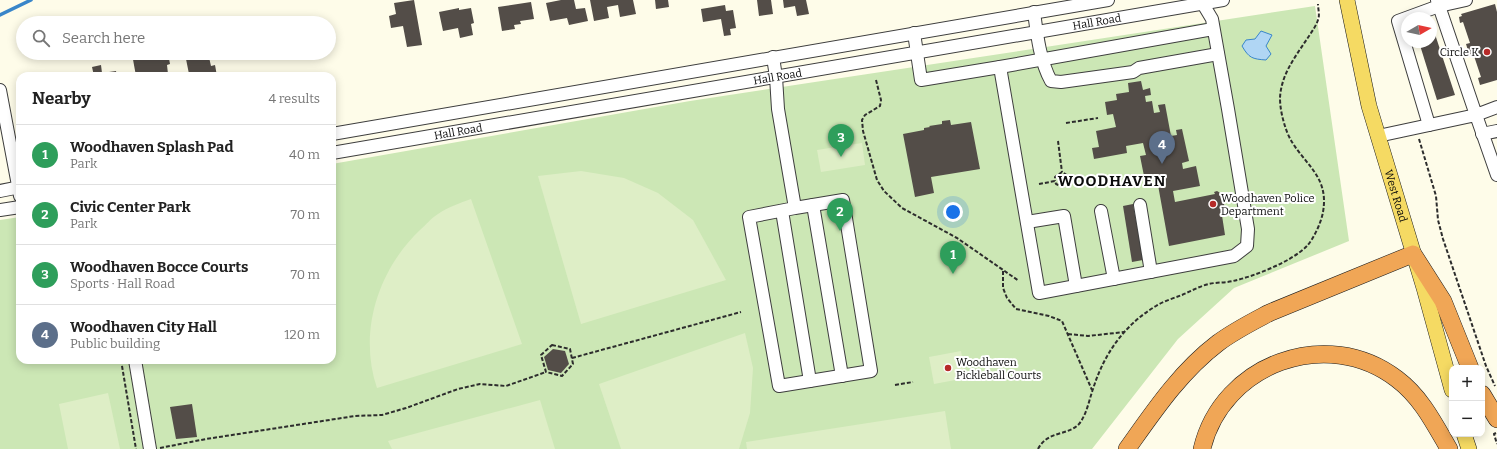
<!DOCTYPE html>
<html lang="en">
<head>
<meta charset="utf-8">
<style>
  :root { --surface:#fff; --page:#f6f6f6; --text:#222; --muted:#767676; --line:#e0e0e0; --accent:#db2777 }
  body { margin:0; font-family:Bitter,serif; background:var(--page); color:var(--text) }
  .controls { position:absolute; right:12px; bottom:12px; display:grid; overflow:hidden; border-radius:8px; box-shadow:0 2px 10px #0003 }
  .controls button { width:36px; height:36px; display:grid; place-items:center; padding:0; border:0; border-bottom:1px solid var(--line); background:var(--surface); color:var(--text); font:20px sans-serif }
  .compass { position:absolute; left:1401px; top:12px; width:36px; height:36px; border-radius:50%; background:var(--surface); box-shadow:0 2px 10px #0003; rotate:81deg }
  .you { position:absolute; left:953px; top:212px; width:14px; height:14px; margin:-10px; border:3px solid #fff; border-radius:50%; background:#1a73e8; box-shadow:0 0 0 6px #1a73e833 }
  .badge { display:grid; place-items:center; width:26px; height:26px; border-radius:50%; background:var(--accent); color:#fff; font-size:13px; font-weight:700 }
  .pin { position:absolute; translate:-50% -33px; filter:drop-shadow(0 1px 2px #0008) }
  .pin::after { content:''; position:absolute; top:21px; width:14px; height:12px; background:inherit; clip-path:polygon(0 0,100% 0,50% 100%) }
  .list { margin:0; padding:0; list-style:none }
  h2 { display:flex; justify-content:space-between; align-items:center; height:52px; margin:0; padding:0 16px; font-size:17px }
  h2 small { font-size:13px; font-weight:400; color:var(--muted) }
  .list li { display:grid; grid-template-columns:26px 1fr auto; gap:12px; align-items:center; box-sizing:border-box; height:60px; padding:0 16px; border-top:1px solid var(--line) }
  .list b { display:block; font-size:15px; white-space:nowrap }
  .list p { margin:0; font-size:13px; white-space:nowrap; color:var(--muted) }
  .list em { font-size:13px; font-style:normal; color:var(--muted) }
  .icon { flex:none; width:22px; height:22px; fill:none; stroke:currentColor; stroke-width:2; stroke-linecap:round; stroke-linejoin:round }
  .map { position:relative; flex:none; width:1497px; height:449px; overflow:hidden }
  .search { position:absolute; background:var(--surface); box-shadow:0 2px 10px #0003; left:16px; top:16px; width:320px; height:44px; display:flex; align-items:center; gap:10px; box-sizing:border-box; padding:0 14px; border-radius:22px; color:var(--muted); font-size:15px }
  .panel { position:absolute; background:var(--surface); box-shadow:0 2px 10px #0003; left:16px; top:72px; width:320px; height:292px; border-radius:12px }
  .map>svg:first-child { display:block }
</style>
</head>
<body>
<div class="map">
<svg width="1497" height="449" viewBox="0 0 1497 449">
  <rect width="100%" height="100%" fill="#fefce9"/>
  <polygon fill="#cce7b5" points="1315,6 1349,241 1234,288 1178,339 1092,449 0,449 0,220 20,217 20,360 332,360 332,164 690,101"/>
  <g fill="#deeec6">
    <polygon points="862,143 865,165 821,172 817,150"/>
    <polygon points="581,171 624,178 658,193 693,220 726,280 581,324 538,176"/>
    <path d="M471,199L522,344L377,388C358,332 378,270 420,230C426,225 431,218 438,214C448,207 460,203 471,199Z"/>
    <polygon points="745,333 753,368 750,413 739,449 621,449 599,384"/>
    <polygon points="961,351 966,378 934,384 929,357"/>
    <polygon points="108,393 120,449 68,449 59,404"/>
    <polygon points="540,400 555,449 392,449 388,441"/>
    <polygon points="945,411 951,449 747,449 746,442"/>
  </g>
  <path fill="#b0d6f4" stroke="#3986c9" d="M1261,31L1272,35L1266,46L1271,54L1266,60C1252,59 1249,58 1242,46L1246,40L1255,39Z"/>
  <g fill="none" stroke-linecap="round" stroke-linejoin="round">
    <polyline stroke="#3986c9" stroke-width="3.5" points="0,15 31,0"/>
  </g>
  <g fill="#534d48">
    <polygon points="414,0 422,45 407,47 403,26 391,28 389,16 396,14 394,3"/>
    <polygon points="561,0 574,0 576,9 585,8 588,21 569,25 567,18 550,21 546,3"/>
    <polygon points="590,0 633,0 636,14 620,17 618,5 607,7 609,18 594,21"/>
    <polygon points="655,0 668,0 669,7 656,9"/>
    <polygon points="757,0 771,0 773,14 759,16"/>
    <polygon points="783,0 806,0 809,14 797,16 795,6 784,8"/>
    <polygon points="531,2 534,19 520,21 521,24 514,25 515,29 502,31 498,7"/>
    <polygon points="1495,4 1497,12 1497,80 1480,85 1478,78 1481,77 1474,56 1470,57 1466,44 1470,43 1463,22 1460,23 1459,17 1462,16 1461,14"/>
    <polygon points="725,5 726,11 733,10 736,28 730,29 731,35 724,36 721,19 703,22 701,9"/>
    <polygon points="459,8 459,10 471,8 474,23 471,24 473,35 460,38 458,28 443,31 439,12"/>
    <polygon points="1431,22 1455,95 1437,100 1419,42 1431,42"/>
    <polygon points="136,53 168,53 170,64 167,65 168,74 159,76 136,76 132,54"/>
    <polygon points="195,53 208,53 211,66 215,65 217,76 205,76 204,72 189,74 186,59 196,57"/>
    <polygon points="101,65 102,73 116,71 117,76 94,76 92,67"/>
    <polygon points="1141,81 1143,90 1150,88 1151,95 1145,96 1146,102 1152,101 1154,113 1160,112 1158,105 1165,104 1171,136 1177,135 1176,130 1182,129 1189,161 1182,163 1183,169 1196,166 1200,186 1173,191 1175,202 1215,194 1214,192 1217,191 1222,194 1225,209 1221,209 1225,235 1169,246 1156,174 1144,176 1140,156 1146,155 1143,143 1126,146 1127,153 1094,159 1092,148 1099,147 1096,131 1116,127 1113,114 1107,115 1105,102 1117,100 1116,94 1129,92 1128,83"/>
    <polygon points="950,120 951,125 971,122 980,169 931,177 934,193 915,197 903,134 924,130 924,128 930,127 929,126 942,124 942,121"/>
    <polygon points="1133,204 1143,260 1132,262 1123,206"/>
    <polygon points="553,349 565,351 569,364 561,373 548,370 544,357"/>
    <polygon points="192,404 197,437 176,439 170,407"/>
  </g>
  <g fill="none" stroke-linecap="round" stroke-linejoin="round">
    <g stroke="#3e3e3e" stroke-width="14">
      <g id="minor">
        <polyline points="1202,0 1203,4 1212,19 1228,109 1248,229 1247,246 1234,256 1039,293 1000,67 1213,29"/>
        <polyline points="1437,0 1476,115 1497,107"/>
        <path d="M1034,12C1037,35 1040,61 1051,81L1061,82L1133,72L1139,68L1218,54"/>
        <polyline points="914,33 921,80 1000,67"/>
        <polyline points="773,57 776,77 778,109 795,208 843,200 871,371 779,386 749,217 795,208"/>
        <polyline points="0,90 20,196"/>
        <polyline points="1429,125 1398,21 1439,6 1466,0"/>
        <polyline points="332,134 1108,0"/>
        <polyline points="1482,134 1497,131"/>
        <polyline points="1378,136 1476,115 1497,175"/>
        <path id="s1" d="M332,153L1223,0"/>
        <polyline points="0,191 20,187"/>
        <polyline points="813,205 842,376"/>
        <polyline points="1140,205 1151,272"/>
        <polyline points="0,210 20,207"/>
        <polyline points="782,211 810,381"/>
        <polyline points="1101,211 1114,279"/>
        <polyline points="1027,222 1064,216 1076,286"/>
        <polyline points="135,360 150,449"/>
      </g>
    </g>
    <g stroke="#1c1c1c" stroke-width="16">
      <g id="major">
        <path id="s2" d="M1347,0L1369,106L1424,288L1452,390"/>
        <polyline points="1464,434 1469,449"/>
      </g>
    </g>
    <g stroke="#1c1c1c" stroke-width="18">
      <g id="highway">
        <polyline points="1482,394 1497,419"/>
        <path d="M1127,449C1154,411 1180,372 1218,343C1234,331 1252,322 1269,313L1413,254L1443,301L1470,368"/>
        <path d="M1202,449C1222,364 1327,325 1397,379C1421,397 1434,423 1449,449"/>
      </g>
    </g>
    <g stroke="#2d2d2d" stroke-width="2" stroke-dasharray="4 2" stroke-linecap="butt">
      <polyline points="876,80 881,100 880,106 865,115 862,120 863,131 877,180 884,191 902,208 957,238 1019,281"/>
      <polyline points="1066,123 1098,118"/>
      <polyline points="1419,139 1436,196 1438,220 1443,239 1486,366 1495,386"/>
      <polyline points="1058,141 1062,172"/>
      <polyline points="1039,184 1055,181 1056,184 1063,187 1069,182 1068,176 1062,172 1055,177 1055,181"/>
      <polyline points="1003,271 1003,288 1007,298 1016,309 1049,316 1062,321 1092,390"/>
      <polyline points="1068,334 1088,336 1124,332"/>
      <polygon points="552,345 570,349 573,364 562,376 546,372 541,355"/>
      <polyline points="572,358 741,312"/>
      <polyline points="121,360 136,449"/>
      <polyline points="895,385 913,382"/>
      <polyline points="1496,433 1494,434 1497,444"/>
      <polyline points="160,448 206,439 355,416 382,415 406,408 458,389 480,384 506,386 546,372"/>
      <path d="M1038,449C1048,430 1068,436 1079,424C1087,414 1089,400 1093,389C1104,354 1124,325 1156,306C1164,301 1174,298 1182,295C1191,291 1200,286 1209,284C1217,282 1225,283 1233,281C1255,276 1291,262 1307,246C1314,238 1321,223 1323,212C1330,173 1299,162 1287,132C1283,121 1280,109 1280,98C1281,75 1295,57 1307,39C1311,33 1316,26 1318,20C1320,15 1318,9 1318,4"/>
    </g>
    <use href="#minor" stroke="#fff" stroke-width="12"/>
    <use href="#major" stroke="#f5da63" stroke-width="15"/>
    <use href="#highway" stroke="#f0a656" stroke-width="17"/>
  </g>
  <g fill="#b62a28" stroke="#fff" stroke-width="1.5">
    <circle cx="1487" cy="52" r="4"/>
    <circle cx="1213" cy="204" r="4"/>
    <circle cx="948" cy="368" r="4"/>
  </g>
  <g text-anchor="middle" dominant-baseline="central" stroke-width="4" stroke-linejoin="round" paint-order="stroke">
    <g font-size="11" fill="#0b0b0b" stroke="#fff">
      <text stroke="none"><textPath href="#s1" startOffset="776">Hall Road</textPath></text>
      <text stroke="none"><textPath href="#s1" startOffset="452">Hall Road</textPath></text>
      <text stroke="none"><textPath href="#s1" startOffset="128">Hall Road</textPath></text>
      <text stroke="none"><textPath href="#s2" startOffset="202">West Road</textPath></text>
    </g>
    <g font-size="11" fill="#0b0b0b" stroke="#fff" text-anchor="start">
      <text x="1479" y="52" text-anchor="end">Circle K</text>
      <text x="1221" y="198">Woodhaven Police<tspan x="1221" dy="13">Department</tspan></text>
      <text x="956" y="362">Woodhaven<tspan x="956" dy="13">Pickleball Courts</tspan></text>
    </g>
    <g font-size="15" font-weight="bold" letter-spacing="1" fill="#0b0b0b" stroke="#fff">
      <text x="1112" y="181">WOODHAVEN</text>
    </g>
  </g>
</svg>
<div class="controls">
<button>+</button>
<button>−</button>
</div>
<svg class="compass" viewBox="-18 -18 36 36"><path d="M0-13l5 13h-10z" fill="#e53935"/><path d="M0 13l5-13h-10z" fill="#767676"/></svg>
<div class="you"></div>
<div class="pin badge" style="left:953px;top:274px;background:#2e9e5b">1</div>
<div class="pin badge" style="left:840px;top:231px;background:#2e9e5b">2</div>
<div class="pin badge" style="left:841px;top:157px;background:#2e9e5b">3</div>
<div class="pin badge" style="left:1162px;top:164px;background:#5c6f8a">4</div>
<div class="search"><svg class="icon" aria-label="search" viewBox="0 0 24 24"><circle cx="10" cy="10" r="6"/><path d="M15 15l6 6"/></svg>Search here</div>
<section class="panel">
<h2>Nearby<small>4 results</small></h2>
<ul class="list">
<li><span class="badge" style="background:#2e9e5b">1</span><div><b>Woodhaven Splash Pad</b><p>Park</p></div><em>40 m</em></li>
<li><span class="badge" style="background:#2e9e5b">2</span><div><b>Civic Center Park</b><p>Park</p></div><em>70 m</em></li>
<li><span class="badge" style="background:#2e9e5b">3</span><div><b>Woodhaven Bocce Courts</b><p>Sports · Hall Road</p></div><em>70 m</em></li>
<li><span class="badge" style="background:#5c6f8a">4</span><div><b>Woodhaven City Hall</b><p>Public building</p></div><em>120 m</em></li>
</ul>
</section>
</div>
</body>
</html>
